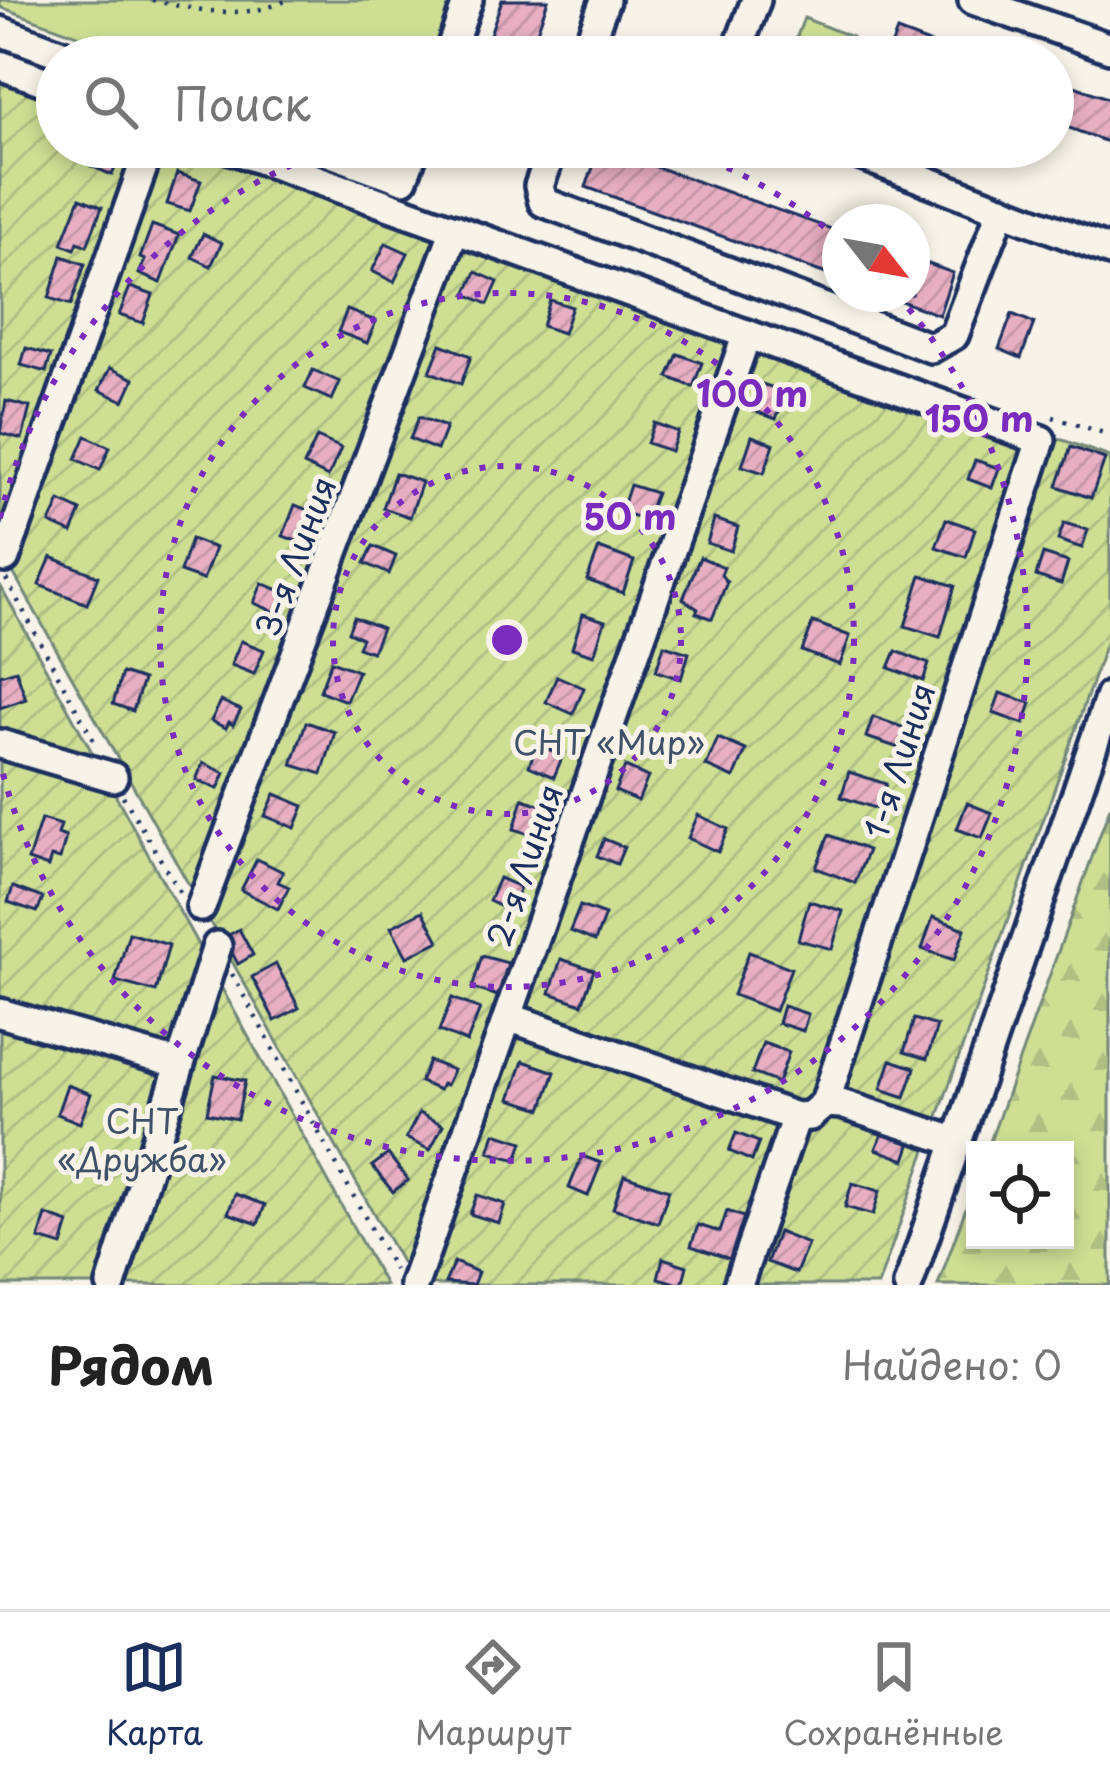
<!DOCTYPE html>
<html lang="ru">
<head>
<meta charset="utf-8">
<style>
  :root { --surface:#fff; --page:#f6f6f6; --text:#222; --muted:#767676; --line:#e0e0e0; --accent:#1b2f5e }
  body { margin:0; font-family:"Playpen Sans",sans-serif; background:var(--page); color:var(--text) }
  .controls { position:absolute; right:36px; bottom:36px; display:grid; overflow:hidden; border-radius:0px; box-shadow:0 6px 18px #0003 }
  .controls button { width:108px; height:108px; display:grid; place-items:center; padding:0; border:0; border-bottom:3px solid var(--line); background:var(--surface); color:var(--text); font:60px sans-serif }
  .compass { position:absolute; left:822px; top:204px; width:108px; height:108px; border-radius:50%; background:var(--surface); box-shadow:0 6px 18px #0003; rotate:121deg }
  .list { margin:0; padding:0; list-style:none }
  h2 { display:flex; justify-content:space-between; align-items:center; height:156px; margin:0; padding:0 48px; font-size:51px }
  h2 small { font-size:39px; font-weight:400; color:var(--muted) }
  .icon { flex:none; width:66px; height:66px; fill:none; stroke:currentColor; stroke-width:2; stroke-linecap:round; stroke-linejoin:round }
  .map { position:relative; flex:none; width:1110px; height:1285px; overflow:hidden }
  .search { position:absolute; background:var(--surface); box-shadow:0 6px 18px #0003; left:36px; right:36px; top:36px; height:132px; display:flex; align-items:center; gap:30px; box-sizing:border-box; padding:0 42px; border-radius:66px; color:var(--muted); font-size:45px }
  .sheet { height:324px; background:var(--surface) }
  nav { display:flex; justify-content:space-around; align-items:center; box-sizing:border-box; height:168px; border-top:3px solid var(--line); background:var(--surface); font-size:33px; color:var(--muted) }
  nav a { display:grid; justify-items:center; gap:6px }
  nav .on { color:var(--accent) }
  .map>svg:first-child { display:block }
</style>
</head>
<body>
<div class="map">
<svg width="1110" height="1285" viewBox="0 0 1110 1285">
  <defs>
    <pattern id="forest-firs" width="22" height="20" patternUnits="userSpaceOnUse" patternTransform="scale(3)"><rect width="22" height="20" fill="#cedf94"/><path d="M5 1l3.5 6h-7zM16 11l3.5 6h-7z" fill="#b0c082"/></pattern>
    <pattern id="garden-furrows" width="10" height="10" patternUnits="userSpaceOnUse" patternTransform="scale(3)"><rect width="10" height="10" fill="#cedf94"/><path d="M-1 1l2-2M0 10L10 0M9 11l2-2" fill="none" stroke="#b0c082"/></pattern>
    <pattern id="building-hatch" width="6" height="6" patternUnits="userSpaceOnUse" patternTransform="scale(3)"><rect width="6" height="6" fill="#e8afc2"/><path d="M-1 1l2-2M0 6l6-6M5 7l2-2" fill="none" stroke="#c697a9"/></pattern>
  </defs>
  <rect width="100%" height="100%" fill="#f7f3e8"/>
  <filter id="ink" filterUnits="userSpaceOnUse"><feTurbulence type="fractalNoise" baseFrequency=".00833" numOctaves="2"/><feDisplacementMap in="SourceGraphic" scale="24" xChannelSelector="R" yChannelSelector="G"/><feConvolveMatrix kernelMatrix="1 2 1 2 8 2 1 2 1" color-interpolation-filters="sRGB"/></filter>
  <g filter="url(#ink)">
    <polygon fill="url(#forest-firs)" stroke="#748779" stroke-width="3" points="1110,807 1110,1285 938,1285 975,1183 975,1240 1065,1240 1065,1150 987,1150"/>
    <g fill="#cedf94" stroke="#748779" stroke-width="3">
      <polygon points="0,0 451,0 432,57 138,57 0,7"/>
      <polygon points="804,18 852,37 845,57 789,57"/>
    </g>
    <g fill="url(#garden-furrows)" stroke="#748779" stroke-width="3">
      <polygon points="0,56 57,77 57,147 252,147 1110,457 1110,632 878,1285 414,1285 0,549"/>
      <polygon points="0,585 385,1285 0,1285"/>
    </g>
    <g fill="url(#building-hatch)" stroke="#1b2f5e" stroke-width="3">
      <polygon points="502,0 548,0 534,40 542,43 537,57 482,57"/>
      <polygon points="897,31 966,57 887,57"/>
      <polygon points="1053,78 1110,99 1110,143 1053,122"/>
      <polygon points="100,147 124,147 112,175 91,166"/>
      <polygon points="600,147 840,232 840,279 586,187"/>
      <polygon points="177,173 201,181 190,211 167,204"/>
      <polygon points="80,198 102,207 87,246 78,242 75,249 62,244"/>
      <polygon points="152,225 179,235 161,283 139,274 145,260 140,258"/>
      <polygon points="203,234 222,243 211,266 192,257"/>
      <polygon points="386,243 408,253 394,282 372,271"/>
      <polygon points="62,256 85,264 71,305 49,298"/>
      <polygon points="912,258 953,273 939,315 882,294 912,294"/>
      <polygon points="476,272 498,282 488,304 466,294"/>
      <polygon points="130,287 153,295 143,323 119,315"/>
      <polygon points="550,300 572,307 563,333 542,326"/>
      <polygon points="347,310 376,321 367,343 338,332"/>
      <polygon points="1012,314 1034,323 1021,358 999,349"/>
      <polygon points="441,344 471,356 461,384 430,372"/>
      <polygon points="26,348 51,355 46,372 21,365"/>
      <polygon points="678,354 702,363 693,387 668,377"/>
      <polygon points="110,368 134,379 124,401 99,390"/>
      <polygon points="313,370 340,382 332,400 305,388"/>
      <polygon points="762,384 786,392 776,419 752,410"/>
      <polygon points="6,401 30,407 22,439 0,433"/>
      <polygon points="419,417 446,427 437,450 410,439"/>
      <polygon points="654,423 678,432 671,451 647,443"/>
      <polygon points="86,436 110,447 100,470 76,459"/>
      <polygon points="752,436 774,444 764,473 742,466"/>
      <polygon points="317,437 341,448 328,477 304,465"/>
      <polygon points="1071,447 1105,459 1091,498 1057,486"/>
      <polygon points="975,460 999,468 992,488 968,479"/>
      <polygon points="395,473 422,482 410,517 383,508"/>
      <polygon points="630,485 656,493 646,520 621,512"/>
      <polygon points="60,501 81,511 72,533 50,523"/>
      <polygon points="295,505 318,514 307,545 283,536"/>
      <polygon points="714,519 738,527 731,551 707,543"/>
      <polygon points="946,519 975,529 966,557 936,547"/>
      <polygon points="1064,523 1088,530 1082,548 1058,540"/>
      <polygon points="191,539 215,548 203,580 180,572"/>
      <polygon points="373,546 396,556 389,574 365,563"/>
      <polygon points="599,548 634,561 623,593 587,580"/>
      <polygon points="1043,554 1068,562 1061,584 1036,576"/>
      <polygon points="51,557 98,576 87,604 39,585"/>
      <polygon points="700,557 724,567 721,575 727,582 712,619 696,613 698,609 683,599"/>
      <polygon points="921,575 955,586 940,637 905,626"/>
      <polygon points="262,583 286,593 277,613 254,603"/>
      <polygon points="583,614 605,621 594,655 572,648"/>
      <polygon points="354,617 382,628 372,652 358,647 362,638 348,632"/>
      <polygon points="813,622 850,636 840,665 802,651"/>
      <polygon points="241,641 264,650 254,674 231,665"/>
      <polygon points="664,645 689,653 681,679 656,671"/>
      <polygon points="896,651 929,664 923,681 889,668"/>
      <polygon points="331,661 358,671 346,701 320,691"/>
      <polygon points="16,670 26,699 0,708 0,675"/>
      <polygon points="122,673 143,680 133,711 113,704"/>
      <polygon points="557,676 584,688 573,714 546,702"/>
      <polygon points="1000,693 1031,703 1024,724 993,713"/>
      <polygon points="221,701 241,710 233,725 229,722 226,728 211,721"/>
      <polygon points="873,717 905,728 899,748 866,737"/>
      <polygon points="306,722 335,732 322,774 292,765"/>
      <polygon points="718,738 746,750 734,778 706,766"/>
      <polygon points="537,745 563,755 554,777 529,766"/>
      <polygon points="203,763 225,773 218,789 196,780"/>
      <polygon points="625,767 648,777 638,801 615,791"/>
      <polygon points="849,772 886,784 878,809 841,797"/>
      <polygon points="275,794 304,806 295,828 265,816"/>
      <polygon points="523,799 545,806 536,836 514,829"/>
      <polygon points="967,803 992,813 982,838 957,829"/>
      <polygon points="698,815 728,829 718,852 688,838"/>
      <polygon points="41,819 61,825 58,834 66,837 60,859 51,857 48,867 28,860"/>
      <polygon points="829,835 868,850 855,883 816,868"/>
      <polygon points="604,839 624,847 617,864 597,856"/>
      <polygon points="257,859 283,872 278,882 289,887 278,909 241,890"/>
      <polygon points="499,878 520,887 510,911 489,901"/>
      <polygon points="13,887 43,898 37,912 8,902"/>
      <polygon points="809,901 843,911 832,949 798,940"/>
      <polygon points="580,906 605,915 595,941 570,931"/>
      <polygon points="423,911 439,941 407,957 391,927"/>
      <polygon points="933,917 965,929 954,960 922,949"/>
      <polygon points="239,929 253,955 238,964 224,938"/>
      <polygon points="129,933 169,945 156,992 115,981"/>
      <polygon points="749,952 791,968 775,1011 733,995"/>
      <polygon points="482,956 508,963 498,996 472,988"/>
      <polygon points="561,959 594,970 582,1004 550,993"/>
      <polygon points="276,964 299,1008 275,1021 252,977"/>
      <polygon points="452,998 480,1009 467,1042 439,1031"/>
      <polygon points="783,1006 808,1014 803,1031 778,1023"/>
      <polygon points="914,1019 937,1026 927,1059 904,1052"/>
      <polygon points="763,1043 789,1052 778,1083 752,1073"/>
      <polygon points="891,1060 915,1068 905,1097 881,1089"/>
      <polygon points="429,1061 453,1070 446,1085 442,1084 439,1090 420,1082"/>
      <polygon points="523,1061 555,1072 542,1109 510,1099"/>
      <polygon points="215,1075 245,1081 237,1119 207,1113"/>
      <polygon points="67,1085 91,1094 80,1123 57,1114"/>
      <polygon points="419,1113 443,1125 430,1150 406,1138"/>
      <polygon points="883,1132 911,1142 905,1160 876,1149"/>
      <polygon points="495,1133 523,1142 517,1160 489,1152"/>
      <polygon points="736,1133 759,1142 752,1161 729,1151"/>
      <polygon points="388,1154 408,1180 393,1192 372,1166"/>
      <polygon points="582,1156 601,1163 588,1196 569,1188"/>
      <polygon points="624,1175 669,1190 658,1223 613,1208"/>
      <polygon points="852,1183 880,1191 873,1215 845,1207"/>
      <polygon points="235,1194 265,1205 258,1224 228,1213"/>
      <polygon points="477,1195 505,1204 499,1223 470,1214"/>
      <polygon points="727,1211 746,1218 733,1260 691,1246 698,1225 720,1232"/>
      <polygon points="46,1215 69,1223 62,1246 39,1239"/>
      <polygon points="778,1232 808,1244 796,1273 767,1262"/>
      <polygon points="663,1258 687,1266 682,1285 658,1278"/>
      <polygon points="454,1262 478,1272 473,1285 445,1283"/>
    </g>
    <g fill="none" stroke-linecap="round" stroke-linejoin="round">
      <g stroke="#1b2f5e" stroke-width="36">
        <g id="minor">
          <polyline points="973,0 1110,48"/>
          <polyline points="0,31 70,57"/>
          <polyline points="448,57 468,0"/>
          <polyline points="584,57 605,0"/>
          <polyline points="735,57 756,0"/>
          <polyline points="0,65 57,86"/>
          <polyline points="226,147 1041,440 825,1103"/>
          <polyline points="315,147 403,179 415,147"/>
          <polyline points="553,147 539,186 543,202 931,348 954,335 1002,209"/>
          <polyline points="839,147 1110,251"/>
          <polyline points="5,558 150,147"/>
          <polyline points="0,744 113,777"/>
          <polyline points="201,907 455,229"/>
          <polyline points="0,1013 178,1064"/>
          <polyline points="508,1017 796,1117 810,1116 825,1103 841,1104 958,1142"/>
          <polyline points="414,1284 747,334"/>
          <polyline points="111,1285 217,946"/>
          <polyline points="738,1285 796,1117"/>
          <polyline points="908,1285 1110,696"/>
        </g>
      </g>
      <g stroke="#1b2f5e" stroke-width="4.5" stroke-dasharray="3 9" stroke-linecap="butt">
        <path d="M152,0C195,10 245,21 287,0"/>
        <polyline points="1053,417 1110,435"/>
        <polyline points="6,579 95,743"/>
        <polyline points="123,796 181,894"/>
        <polyline points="232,974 394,1270"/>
      </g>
      <use href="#minor" stroke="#f7f3e8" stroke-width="27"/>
    </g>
  </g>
  <g fill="none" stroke="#7b2cbf" stroke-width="6" stroke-dasharray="6 12">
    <circle cx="507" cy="640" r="174"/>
    <circle cx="507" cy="640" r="347"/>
    <path d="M0 518A521 521 0 0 1 337 147M677 147A521 521 0 0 1 838 238M897 295A521 521 0 1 1 0 762"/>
  </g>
  <g text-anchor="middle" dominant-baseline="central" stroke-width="10" stroke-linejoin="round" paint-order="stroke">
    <g font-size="33" fill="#1b2f5e" stroke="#f7f3e8">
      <text transform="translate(294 556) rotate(-69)">3-я Линия</text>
      <text transform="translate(898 760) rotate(-72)">1-я Линия</text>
      <text transform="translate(523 865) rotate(-71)">2-я Линия</text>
    </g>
    <g font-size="33" fill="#3f5269" stroke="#f7f3e8">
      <text x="609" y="741">СНТ «Мир»</text>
      <text x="142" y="1120">СНТ<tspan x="142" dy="38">«Дружба»</tspan></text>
    </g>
  </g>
  <circle cx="507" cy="640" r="18" fill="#7b2cbf" stroke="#f7f3e8" stroke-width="6"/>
  <g font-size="36" text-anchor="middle" font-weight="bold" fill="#7b2cbf" stroke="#f7f3e8" stroke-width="10" stroke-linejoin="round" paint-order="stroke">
    <text x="752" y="407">100 m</text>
    <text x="979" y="432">150 m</text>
    <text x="630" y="530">50 m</text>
  </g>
</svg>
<div class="controls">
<button><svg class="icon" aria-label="locate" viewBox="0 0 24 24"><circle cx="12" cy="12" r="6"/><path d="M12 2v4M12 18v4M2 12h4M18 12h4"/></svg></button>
</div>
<svg class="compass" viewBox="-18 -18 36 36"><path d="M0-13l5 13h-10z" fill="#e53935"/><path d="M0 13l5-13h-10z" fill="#767676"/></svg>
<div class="search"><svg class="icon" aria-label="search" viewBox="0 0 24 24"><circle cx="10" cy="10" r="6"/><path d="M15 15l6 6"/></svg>Поиск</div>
</div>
<section class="sheet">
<h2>Рядом<small>Найдено: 0</small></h2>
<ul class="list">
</ul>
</section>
<nav>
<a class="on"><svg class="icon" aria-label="map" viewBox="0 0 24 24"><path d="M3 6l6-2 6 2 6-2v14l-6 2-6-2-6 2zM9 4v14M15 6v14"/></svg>Карта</a>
<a><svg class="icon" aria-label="directions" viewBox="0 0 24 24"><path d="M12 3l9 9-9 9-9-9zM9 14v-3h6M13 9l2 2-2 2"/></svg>Маршрут</a>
<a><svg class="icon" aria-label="saved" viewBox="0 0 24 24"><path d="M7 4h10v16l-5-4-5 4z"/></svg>Сохранённые</a>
</nav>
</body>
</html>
